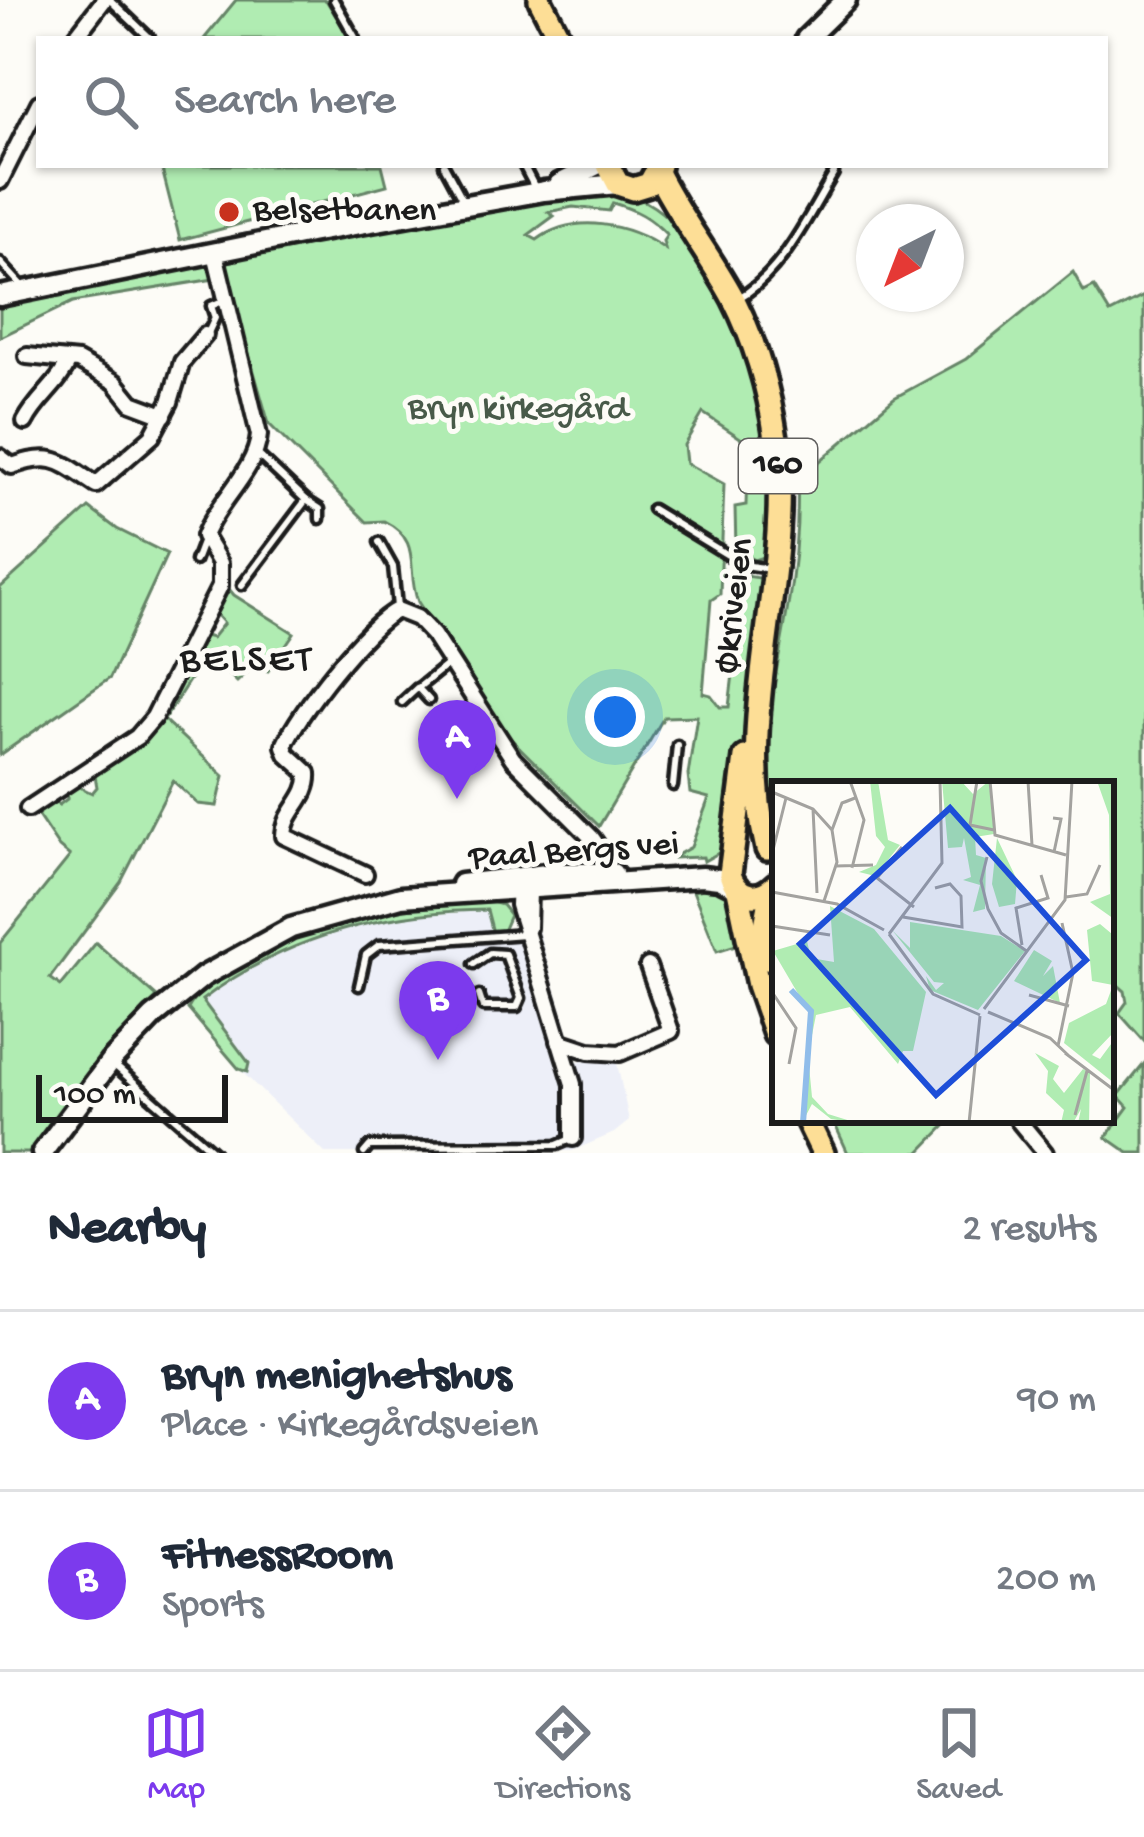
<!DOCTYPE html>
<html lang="en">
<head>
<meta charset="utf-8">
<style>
  :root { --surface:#fff; --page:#f2f2f3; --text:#1f2937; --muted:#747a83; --line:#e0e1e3; --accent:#7c3aed }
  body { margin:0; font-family:"Gochi Hand",sans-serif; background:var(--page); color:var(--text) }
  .compass { position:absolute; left:856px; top:204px; width:108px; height:108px; border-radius:50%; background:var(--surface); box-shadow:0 3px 9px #0004; rotate:222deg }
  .scale { position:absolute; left:36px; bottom:30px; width:192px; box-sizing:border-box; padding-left:12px; border:6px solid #1c1c1c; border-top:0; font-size:33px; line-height:42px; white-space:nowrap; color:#1c1c1c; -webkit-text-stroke:9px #fdfcf7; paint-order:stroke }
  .you { position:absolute; left:615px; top:717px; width:42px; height:42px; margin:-30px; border:9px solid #fff; border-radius:50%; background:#1a73e8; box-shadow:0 0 0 18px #1a73e833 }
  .badge { display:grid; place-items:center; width:78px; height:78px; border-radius:50%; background:var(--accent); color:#fff; font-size:39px; font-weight:700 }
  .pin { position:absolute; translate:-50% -99px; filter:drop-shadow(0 3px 6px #0008) }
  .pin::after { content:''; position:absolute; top:63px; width:42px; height:36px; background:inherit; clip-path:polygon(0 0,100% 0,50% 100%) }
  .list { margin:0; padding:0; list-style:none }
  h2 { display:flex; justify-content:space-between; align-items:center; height:156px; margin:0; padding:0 48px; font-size:51px }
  h2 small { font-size:39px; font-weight:400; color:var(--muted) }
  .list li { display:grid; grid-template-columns:78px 1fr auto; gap:36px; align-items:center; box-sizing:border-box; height:180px; padding:0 48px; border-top:3px solid var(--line) }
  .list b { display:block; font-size:45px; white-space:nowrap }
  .list p { margin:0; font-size:39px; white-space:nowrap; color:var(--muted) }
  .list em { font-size:39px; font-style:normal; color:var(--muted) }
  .icon { flex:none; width:66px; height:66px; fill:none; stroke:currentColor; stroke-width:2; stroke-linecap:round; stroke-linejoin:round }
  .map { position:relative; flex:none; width:1144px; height:1153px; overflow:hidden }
  .search { position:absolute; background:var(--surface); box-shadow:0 3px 9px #0004; left:36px; right:36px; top:36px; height:132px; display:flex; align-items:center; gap:30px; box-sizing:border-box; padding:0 42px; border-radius:0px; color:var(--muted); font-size:45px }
  .sheet { height:516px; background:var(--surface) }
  nav { display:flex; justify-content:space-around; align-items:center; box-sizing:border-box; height:168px; border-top:3px solid var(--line); background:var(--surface); font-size:33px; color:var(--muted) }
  nav a { display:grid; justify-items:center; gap:6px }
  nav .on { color:var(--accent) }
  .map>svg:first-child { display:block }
</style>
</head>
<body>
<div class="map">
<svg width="1144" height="1153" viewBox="0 0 1144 1153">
  <rect width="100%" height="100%" fill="#fdfcf7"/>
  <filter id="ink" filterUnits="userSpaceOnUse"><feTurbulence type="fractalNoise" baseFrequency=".00833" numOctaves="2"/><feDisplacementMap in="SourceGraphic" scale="24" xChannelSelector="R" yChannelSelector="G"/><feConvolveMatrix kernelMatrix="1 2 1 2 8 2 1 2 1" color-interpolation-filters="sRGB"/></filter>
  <g filter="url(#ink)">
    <polygon fill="#edeff8" points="488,910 494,933 538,930 577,1061 617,1063 629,1121 614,1133 572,1151 397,1146 375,1153 325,1153 239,1069 247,1071 249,1063 201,1000 263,958 325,934 399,917"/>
    <g fill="#b0ecb2" stroke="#668467" stroke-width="3" fill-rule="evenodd">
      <polygon points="236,0 326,0 350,39 204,39"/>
      <polygon points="161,165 382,165 387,185 180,240"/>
      <path d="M601,189C615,194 633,196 646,202C710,237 757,369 767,438C772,475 768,513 767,550L763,557L754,560L736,550L735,507L746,505L748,443L703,413L684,445L686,463L724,484L720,594L711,600L703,693L711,695L720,707H729L742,600L734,584L746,576L760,578L762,582L747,718L727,840L722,851L704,861L703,857L672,858L691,847L709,798L690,793L688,775L697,716L664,717L599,826L502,730L418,602C405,569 424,541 384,521L367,522L269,424L225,271L230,258ZM613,203C636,210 650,217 667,235L663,241L665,249C629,224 575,212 537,240L528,235L554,216L548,212L573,207L609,211Z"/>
      <polygon points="198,263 209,267 214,279 73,302 0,337 0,304"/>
      <path d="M1073,272L1084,292L1094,287L1110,313L1144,296V1041L1119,1013L1127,1002L1125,991L1111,979V784H775V814C756,748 776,679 787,612C795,566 799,521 797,474L820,461L894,398L966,359Z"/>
      <polygon points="89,508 117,529 167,554 110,678 0,755 0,588"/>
      <polygon points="224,583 234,595 294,633 268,671 254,666 237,682 212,658 190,679 164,720 224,776 217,806 198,804 173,781 121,882 50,978 61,986 96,943 157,997 115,1041 30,1153 0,1153 0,943 70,856 59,847 34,810 52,797 59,805 67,799 67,788 73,784 92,793 97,787 94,770 152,725 205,636 212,638 224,623 214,612"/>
      <polygon points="714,887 732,899 739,944 717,951 693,891"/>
      <path d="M485,900L502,905L510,915L503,931L493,933L487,910C383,911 285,937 202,1000L249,1063L247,1072L239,1069L188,1009C197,992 213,983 229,973C306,922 395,907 485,900Z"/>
      <polygon points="1144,1064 1144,1153 1129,1153 1106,1137 1128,1107 1118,1096"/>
      <polygon points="833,1120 951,1120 919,1153 848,1153"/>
    </g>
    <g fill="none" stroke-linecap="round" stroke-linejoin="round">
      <g stroke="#1c1c1c" stroke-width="15">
        <g id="lane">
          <polyline points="110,0 151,39"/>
          <polyline points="334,0 356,39"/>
          <polyline points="444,165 465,204"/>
          <polyline points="523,165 535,188"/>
          <polyline points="0,262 22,286"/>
          <path d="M737,299C782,274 808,216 834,173"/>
          <polyline points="208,333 215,318 211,306 227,299"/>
          <polyline points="306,500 320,509 320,519"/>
          <polyline points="652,509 744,565 770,569"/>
          <polyline points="379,542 393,567 397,607"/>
          <polyline points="195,561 203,540"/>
          <polyline points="242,585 306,500 256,453"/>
          <polyline points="429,700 418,688 449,663"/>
          <polyline points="402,702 417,688"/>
          <polyline points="673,786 677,745"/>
          <polyline points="474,964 490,953 505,954 521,998 517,1007 483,1007 479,995"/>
          <polyline points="359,986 366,955 379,945 524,934"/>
          <polyline points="113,1064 214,1152"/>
          <polyline points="364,1153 370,1146 557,1145 571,1139"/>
        </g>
      </g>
      <g stroke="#1c1c1c" stroke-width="22">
        <g id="street">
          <polyline points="74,39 104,0"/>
          <polyline points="0,181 39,103"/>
          <polyline points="27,356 78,361 115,382 132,403 164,415"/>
          <path d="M25,422C37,398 58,386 69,361"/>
          <path d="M0,457L12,466C54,451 61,462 96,485L152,436L170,402L182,362L205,335"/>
          <path d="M28,809L137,737L154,717L220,586V563L204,536C217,502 256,471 259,435L215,253"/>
          <path d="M365,874L284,836C284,811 310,799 308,773L287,754L284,746C298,713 366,626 397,610L417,618L433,635L513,759L592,838L602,852L608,879"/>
          <polyline points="523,880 529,890 528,928"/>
          <polyline points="519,881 518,905 573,1084 573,1138"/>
          <polyline points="559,1041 589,1051 620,1053 671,1031 648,966"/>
          <polyline points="1018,1120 1045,1153"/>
        </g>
      </g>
      <g stroke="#1c1c1c" stroke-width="27">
        <g id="secondary">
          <polyline points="806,39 846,0"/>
          <polyline points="559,184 597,165"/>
          <polyline points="0,296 310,233 544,191 618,184"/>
          <polyline points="461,884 555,873 613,873"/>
          <polyline points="42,1153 110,1062 153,1017 204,976 291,928 401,897 702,877 719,879 735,887"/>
        </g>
      </g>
      <g stroke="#1c1c1c" stroke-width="30">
        <g id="primary">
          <polyline points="540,0 560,39"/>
          <polyline points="608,165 618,184 633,189 649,184 659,166"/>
          <path d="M657,172C679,217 710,255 733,298C755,341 769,390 776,438C794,576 733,712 767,849"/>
          <path d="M745,757L730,874C737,897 758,902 775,885"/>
          <polyline points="738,890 758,985 775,1034"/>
          <polyline points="766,959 764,931 772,890"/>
          <polyline points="807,1120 823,1153"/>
        </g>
      </g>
      <use href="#lane" stroke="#fdfcf7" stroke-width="6"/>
      <use href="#street" stroke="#fdfcf7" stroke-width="14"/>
      <use href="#secondary" stroke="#fdfcf7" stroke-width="18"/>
      <use href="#primary" stroke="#fdde96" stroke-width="21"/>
    </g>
  </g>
  <circle fill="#c8321e" stroke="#fdfcf7" stroke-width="4.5" cx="229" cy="212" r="12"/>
  <g text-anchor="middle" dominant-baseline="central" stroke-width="10" stroke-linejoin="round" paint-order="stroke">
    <rect fill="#fdfcf7" stroke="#605f5e" stroke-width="3" x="739" y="439" width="78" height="54" rx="9"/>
    <g font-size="33" font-weight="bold" fill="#1c1c1c">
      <text x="778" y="466">160</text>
    </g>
    <g font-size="36" fill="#1c1c1c" stroke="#fdfcf7" text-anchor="start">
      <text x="253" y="212">Belsetbanen</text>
    </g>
    <g font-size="36" fill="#485a49" stroke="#fdfcf7">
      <text x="518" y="410">Bryn kirkegård</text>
    </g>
    <g font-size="36" fill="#1c1c1c" stroke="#fdfcf7">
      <text transform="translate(736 606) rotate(-83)">Økriveien</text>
      <text transform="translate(574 853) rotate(-4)">Paal Bergs vei</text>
    </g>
    <g font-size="39" letter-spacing="3" fill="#1c1c1c" stroke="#fdfcf7">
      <text x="247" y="662">BELSET</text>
    </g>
  </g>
  <g transform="translate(772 781)">
    <rect width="342" height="342" fill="#fdfcf7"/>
    <path d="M98,0H106L116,59L128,64L103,95L87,91L104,84L113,66L104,55ZM170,0H189L201,13L217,0L222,53L203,56L204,74L214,77L213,128L201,131L208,104L191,99L199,96L192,57L190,66L176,67ZM325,0H342V138L318,121L338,113L337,34ZM225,57L245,99L243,123L227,126L220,103ZM58,125L102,148L154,211L141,270H131L126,283L78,226L44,234L36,274L40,316L56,333L85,342L59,338L40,323L30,342L38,233L1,170L35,160L39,177L62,181ZM138,141L229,155L253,170L206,229L158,209L154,195L164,209L172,202L162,201L120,149L138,167ZM328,143L340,153L342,251L320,274L328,278L342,259V302L292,262L297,242L334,223L341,204L320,200L315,149ZM262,169L280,180L271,195L281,185L288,222L242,200ZM263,272L287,285L281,298L292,312L311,288L318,292L317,342H306L309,328L301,342H289L292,329L274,312L276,290Z" fill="#b0ecb2"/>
    <path fill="none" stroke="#90bdea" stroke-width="6" d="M19,209L39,230L31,342"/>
    <path fill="none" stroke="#a3a29f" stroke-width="3" d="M78,0L92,39L80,87M205,0L198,44L222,49M218,0L223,54L294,74M256,0L260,64M0,11L41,28L60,49L65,81L52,120M41,28L45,112M281,37L289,38L282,71M60,49L70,22L83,17L73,21M130,66L105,97L142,126M0,73L14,17M215,76L209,100L216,128L229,152L256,171M64,85L101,84M0,111L65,123L112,149M294,116L315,113L328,84M131,136L190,146L189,115L178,103L163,107M0,145L58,154M117,153L170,82L168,0M117,153L161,213L208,234M250,164L244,127L276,117L269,94M0,211L24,247L17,283M257,214L297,225M212,228L293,119L300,0M216,231L278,257L296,274M286,265L301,192L290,142M293,272L342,309M303,334L315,290M197,342L208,235"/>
    <path fill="#1d4ed8" fill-opacity="0.15" stroke="#1d4ed8" stroke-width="6" d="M178,27L314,179L164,314L28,163Z"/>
    <rect width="342" height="342" fill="none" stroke="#1c1c1c" stroke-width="6"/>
  </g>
</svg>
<svg class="compass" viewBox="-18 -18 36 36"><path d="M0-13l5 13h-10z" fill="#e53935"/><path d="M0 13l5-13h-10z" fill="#747a83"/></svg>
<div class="scale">100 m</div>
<div class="you"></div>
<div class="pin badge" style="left:457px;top:799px">A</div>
<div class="pin badge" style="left:438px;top:1060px">B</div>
<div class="search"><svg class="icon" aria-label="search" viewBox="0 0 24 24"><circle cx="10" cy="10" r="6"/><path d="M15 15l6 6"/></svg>Search here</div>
</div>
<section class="sheet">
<h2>Nearby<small>2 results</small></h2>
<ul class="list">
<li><span class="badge">A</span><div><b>Bryn menighetshus</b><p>Place · Kirkegårdsveien</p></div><em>90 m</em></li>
<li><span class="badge">B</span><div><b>FitnessRoom</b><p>Sports</p></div><em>200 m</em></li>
</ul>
</section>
<nav>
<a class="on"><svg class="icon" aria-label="map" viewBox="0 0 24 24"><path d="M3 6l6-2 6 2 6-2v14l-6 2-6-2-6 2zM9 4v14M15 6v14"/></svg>Map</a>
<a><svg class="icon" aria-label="directions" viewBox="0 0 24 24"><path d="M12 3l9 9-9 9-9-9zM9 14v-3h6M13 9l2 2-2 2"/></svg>Directions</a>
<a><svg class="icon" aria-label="saved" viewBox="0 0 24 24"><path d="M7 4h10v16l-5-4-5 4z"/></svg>Saved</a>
</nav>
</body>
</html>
